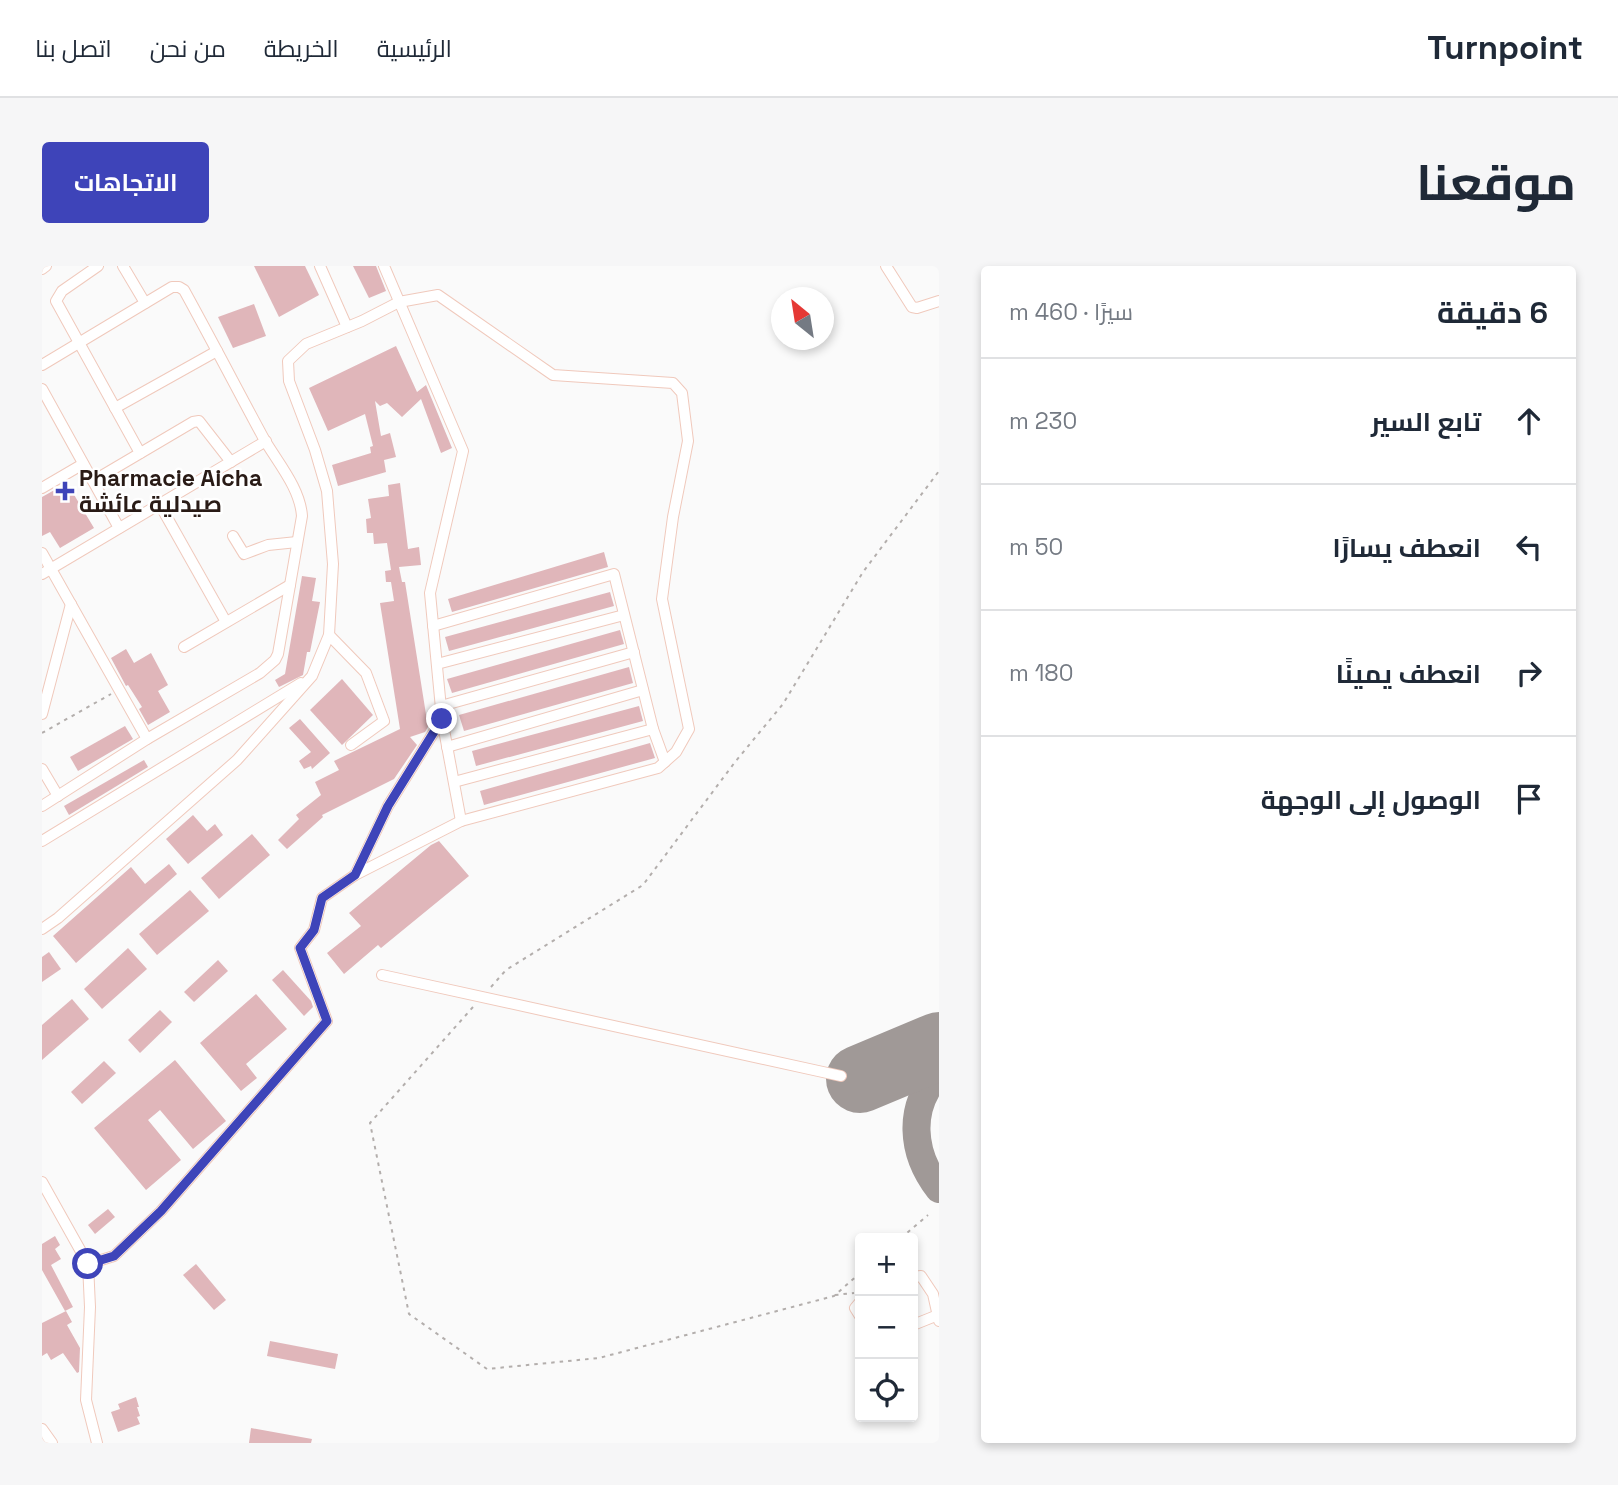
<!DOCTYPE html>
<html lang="ar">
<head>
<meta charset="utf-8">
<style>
  :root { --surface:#fff; --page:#f6f6f7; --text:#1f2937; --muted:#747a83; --line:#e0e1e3; --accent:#3e44b9 }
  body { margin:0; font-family:"Space Grotesk",Cairo,sans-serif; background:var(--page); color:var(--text); direction:rtl }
  .controls { position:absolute; right:21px; bottom:21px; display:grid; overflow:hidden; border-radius:7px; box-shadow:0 4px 10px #0003 }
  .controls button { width:63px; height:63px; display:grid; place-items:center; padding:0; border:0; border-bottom:2px solid var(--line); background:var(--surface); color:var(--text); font:35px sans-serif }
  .compass { position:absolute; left:729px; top:21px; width:63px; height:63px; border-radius:50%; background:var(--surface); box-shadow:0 4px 10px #0003; rotate:330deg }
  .stop { position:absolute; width:21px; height:21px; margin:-16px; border:5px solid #3e44b9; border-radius:50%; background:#fff }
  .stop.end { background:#3e44b9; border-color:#fff; box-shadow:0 2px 7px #0008 }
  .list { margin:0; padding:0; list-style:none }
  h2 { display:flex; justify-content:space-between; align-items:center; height:91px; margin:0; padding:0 28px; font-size:30px }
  h2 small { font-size:23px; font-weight:400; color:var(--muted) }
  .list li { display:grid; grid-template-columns:46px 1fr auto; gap:21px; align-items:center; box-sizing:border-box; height:126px; padding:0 28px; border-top:2px solid var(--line) }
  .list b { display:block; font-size:26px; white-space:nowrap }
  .list em { font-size:23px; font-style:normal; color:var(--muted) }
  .icon { flex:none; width:38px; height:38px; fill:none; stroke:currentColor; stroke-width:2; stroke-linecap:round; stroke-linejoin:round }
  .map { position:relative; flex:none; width:897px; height:1177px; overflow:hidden; direction:ltr; border-radius:7px }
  header { display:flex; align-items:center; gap:42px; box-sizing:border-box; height:98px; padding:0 35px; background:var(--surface); border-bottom:2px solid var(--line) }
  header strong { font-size:33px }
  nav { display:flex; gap:38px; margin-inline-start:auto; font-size:24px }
  .intro { display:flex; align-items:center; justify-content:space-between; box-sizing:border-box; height:168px; padding:0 42px }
  h1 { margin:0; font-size:49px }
  .button { padding:18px 32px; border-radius:7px; background:var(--accent); color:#fff; font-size:24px; font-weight:700 }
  main { display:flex; gap:42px; padding:0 42px }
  aside { flex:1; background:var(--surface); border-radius:7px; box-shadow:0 4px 10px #0003 }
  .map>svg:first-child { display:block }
</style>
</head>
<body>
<header>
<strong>Turnpoint</strong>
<nav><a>الرئيسية</a><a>الخريطة</a><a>من نحن</a><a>اتصل بنا</a></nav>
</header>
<div class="intro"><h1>موقعنا</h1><a class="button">الاتجاهات</a></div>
<main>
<aside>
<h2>6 دقيقة<small>سيرًا · 460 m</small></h2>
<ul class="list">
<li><svg class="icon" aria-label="ahead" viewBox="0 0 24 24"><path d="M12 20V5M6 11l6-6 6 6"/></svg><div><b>تابع السير</b></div><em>230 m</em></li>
<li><svg class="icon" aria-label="left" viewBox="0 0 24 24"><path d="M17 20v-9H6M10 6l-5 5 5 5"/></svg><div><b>انعطف يسارًا</b></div><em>50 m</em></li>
<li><svg class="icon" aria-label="right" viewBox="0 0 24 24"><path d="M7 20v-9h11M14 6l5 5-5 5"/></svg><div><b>انعطف يمينًا</b></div><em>180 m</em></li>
<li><svg class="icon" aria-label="arrive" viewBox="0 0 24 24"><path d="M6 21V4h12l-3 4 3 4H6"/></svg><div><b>الوصول إلى الوجهة</b></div></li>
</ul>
</aside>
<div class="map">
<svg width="897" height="1177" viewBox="0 0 897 1177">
  <rect width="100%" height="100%" fill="#fafafa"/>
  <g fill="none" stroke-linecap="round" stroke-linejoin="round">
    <path stroke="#a09997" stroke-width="28" d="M897,807C865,841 869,887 897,923"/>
    <polyline stroke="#a09997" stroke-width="68" points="818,813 897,780"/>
  </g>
  <g fill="#e0b6ba">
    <polygon points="212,0 263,0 277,29 237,51"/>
    <polygon points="311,0 334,0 344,25 327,32"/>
    <polygon points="212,38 224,70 191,82 176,51"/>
    <polygon points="354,80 375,126 384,119 410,182 399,187 379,133 360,151 345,137 338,140 333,135 339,170 348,167 354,191 342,194 344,206 296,220 290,199 329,187 328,181 331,180 323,148 286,165 267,122"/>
    <polygon points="25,217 52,262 18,282 8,266 0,270 0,231"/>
    <polygon points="358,217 366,283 377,281 379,299 357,301 360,316 363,316 386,461 383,466 368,471 375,479 352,513 280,549 281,551 245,583 236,574 257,553 254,549 279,529 273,516 297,504 292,495 358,463 338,337 352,335 349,316 344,316 343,305 349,304 345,277 332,278 331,267 325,267 324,253 329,252 326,233 347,230 346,219"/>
    <polygon points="562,286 566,301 410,346 406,333"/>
    <polygon points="260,310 274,312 270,335 278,336 268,386 265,386 261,409 237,421 233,414 243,408"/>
    <polygon points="568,326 572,340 407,385 403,371"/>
    <polygon points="578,364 582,378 410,427 405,413"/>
    <polygon points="84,383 92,397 109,387 126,419 116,425 128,446 106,459 97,443 100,441 86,419 84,420 69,392"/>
    <polygon points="587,401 591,417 422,465 417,449"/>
    <polygon points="300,413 331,449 300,479 268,444"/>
    <polygon points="597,440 601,455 434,500 430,485"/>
    <polygon points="258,453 288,487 270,503 269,500 262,503 257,495 269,486 247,462"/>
    <polygon points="83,460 91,473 36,505 28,491"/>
    <polygon points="608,477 613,492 442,539 438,525"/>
    <polygon points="102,494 106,501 27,549 22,540"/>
    <polygon points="151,549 165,565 173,558 181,569 146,598 124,573"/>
    <polygon points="210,568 228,589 177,633 159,612"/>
    <polygon points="397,575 427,610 339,682 336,679 302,708 285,687 319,660 307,647 389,579"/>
    <polygon points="127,598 135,608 34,697 11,670 89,601 103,618"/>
    <polygon points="148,624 167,645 115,689 97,668"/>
    <polygon points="86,682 105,703 60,743 42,723"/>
    <polygon points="7,686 19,703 0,716 0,691"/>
    <polygon points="176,694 186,705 152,736 142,726"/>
    <polygon points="241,704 269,735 271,741 262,750 230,714"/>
    <polygon points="214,728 245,763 204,798 215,812 199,825 158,777"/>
    <polygon points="30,733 47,753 0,794 0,759"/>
    <polygon points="118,744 130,756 98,787 86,774"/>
    <polygon points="133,794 184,855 151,883 118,844 106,854 139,894 104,924 52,862"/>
    <polygon points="62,795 74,807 40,838 29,826"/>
    <polygon points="66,943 73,951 53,968 46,959"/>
    <polygon points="13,970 18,979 13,983 19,993 9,999 31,1041 23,1045 0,1004 0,978"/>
    <polygon points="154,998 184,1034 172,1044 141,1009"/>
    <polygon points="24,1045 30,1056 25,1059 38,1082 37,1106 35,1107 21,1087 9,1094 5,1087 0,1090 0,1057"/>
    <polygon points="228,1075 296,1088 293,1103 225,1090"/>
    <polygon points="94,1131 97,1141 95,1141 98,1150 95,1151 98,1158 76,1166 69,1146 78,1143 76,1138"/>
    <polygon points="209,1162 270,1173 269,1177 207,1177"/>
  </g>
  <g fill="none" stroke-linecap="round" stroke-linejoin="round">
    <g stroke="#f0c9bc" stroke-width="12">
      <g id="minor">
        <polyline points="56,0 20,25 14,35 98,187"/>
        <polyline points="81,0 103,37"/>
        <polyline points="278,0 305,61"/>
        <polyline points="844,0 870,41 875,42 897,35"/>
        <polyline points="0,3 4,0"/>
        <path d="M0,99L130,21H137L142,24C169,73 195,123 222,173C236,197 258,222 260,250L236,388L233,394L218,407L105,473L0,540"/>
        <polyline points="0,123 77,262"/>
        <polyline points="73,142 175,85"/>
        <polyline points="51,215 151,156 157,155 189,196"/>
        <polyline points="0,222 41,198"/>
        <polyline points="118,239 184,356"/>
        <polyline points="191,270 202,288 226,279 255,276"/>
        <polyline points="0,287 105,473"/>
        <polyline points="0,308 224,175"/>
        <polyline points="391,360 572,308 611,463"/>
        <polyline points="287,369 324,407 342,455 309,479"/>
        <polyline points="142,381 248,319"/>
        <polyline points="395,398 582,349"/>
        <polyline points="399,440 592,386"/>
        <polyline points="0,448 29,338"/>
        <polyline points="400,453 419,555"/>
        <polyline points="405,481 601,424"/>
        <polyline points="0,503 16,530"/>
        <polyline points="412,516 611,463 623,496"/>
        <polyline points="0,575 259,417"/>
        <polyline points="313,609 346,540 400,453 388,327 421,185 342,0"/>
        <polyline points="0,663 16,652 195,494 270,410 287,369 291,298 285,225 273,184 247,115 246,95 264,78 320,55 357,36 396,29 511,109 631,117 640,127 646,175 631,251 620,333 647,463 634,486 616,502 419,555 313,609 280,632 272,664 258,682 285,755 119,945 72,990 46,998"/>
        <polyline points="340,709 799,810"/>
        <polyline points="0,916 46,998 48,1041 44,1134 55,1177"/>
        <polyline points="871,1011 879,1010 891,1028 897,1055"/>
        <polyline points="818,1036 813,1042 818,1050"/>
        <polyline points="871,1059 896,1049"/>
        <polyline points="0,1163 10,1177"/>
      </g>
    </g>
    <g stroke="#b3aeac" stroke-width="2" stroke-dasharray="3.5 5" stroke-linecap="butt">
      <polyline points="0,467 69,428"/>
      <polyline points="449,721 464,704 601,619 693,496 741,438 821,306 897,205"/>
      <polyline points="431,741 328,857 367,1048 445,1103 557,1092 792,1030 818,1007"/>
      <polyline points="859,972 886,949"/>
      <polyline points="793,1029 812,1027"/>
    </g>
    <use href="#minor" stroke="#fff" stroke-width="10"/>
  </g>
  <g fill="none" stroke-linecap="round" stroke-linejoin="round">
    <polyline stroke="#3e44b9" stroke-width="9" points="46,998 72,990 119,945 285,755 258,682 272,664 280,632 313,609 346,540 400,453"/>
  </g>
  <path fill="#3e44b9" stroke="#fff" stroke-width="2.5" d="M19.5 214.5h7v7h7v7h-7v7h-7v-7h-7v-7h7z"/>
  <g text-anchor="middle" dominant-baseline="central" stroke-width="5" stroke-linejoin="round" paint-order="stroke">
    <g font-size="23" font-weight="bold" fill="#291b16" stroke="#fff" text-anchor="start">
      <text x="37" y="212">Pharmacie Aicha<tspan x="37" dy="26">صيدلية عائشة</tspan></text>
    </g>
  </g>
</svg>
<div class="controls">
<button>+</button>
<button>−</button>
<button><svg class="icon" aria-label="locate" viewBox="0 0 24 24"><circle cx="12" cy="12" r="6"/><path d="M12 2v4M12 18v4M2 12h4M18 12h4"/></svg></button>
</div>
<svg class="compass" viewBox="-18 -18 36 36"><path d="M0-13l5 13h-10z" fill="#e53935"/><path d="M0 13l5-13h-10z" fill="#747a83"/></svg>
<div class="stop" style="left:46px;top:998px"></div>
<div class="stop end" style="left:400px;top:453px"></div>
</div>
</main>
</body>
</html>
